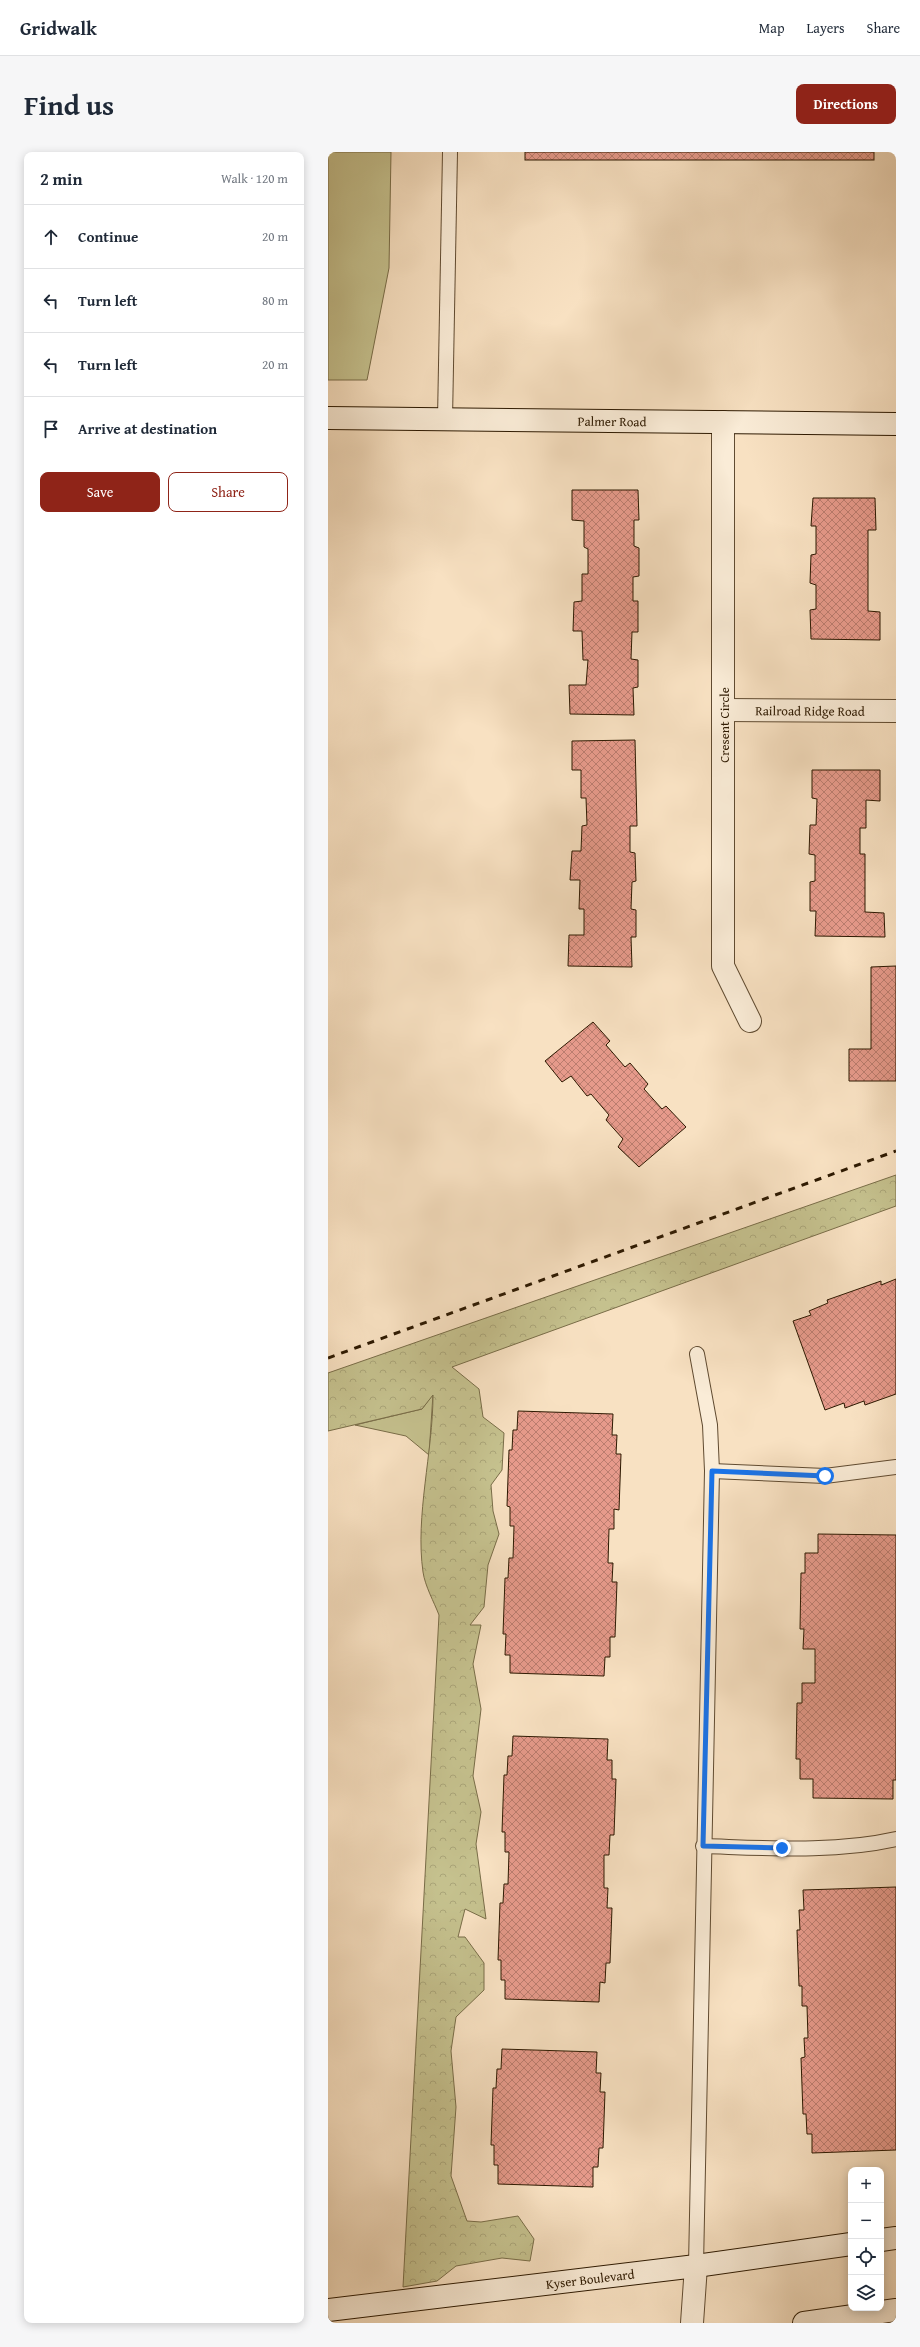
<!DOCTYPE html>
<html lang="en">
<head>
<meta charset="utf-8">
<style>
  :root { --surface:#fff; --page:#f6f6f7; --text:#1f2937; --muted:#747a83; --line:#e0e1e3; --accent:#8f2418 }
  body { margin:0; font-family:"Gentium Book Plus",serif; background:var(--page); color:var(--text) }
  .controls { position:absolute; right:12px; bottom:12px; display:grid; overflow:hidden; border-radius:8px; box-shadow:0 2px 10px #0003 }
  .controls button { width:36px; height:36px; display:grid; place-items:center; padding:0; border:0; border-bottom:1px solid var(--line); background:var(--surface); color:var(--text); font:20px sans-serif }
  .stop { position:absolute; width:12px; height:12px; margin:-9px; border:3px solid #1a73e8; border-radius:50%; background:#fff }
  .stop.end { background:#1a73e8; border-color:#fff; box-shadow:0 1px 4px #0008 }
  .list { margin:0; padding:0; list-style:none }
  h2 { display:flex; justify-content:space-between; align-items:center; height:52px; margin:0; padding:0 16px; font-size:17px }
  h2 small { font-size:13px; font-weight:400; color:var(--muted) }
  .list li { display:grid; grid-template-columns:26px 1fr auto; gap:12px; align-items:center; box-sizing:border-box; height:64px; padding:0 16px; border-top:1px solid var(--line) }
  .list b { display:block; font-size:15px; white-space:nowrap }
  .list em { font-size:13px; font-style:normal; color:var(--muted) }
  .actions { display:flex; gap:8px; padding:12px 16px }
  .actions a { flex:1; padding:9px 0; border:1px solid var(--accent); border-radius:8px; text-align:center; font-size:14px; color:var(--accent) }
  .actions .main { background:var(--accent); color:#fff }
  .icon { flex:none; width:22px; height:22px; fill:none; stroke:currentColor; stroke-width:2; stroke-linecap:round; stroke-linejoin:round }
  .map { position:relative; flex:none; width:568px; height:2171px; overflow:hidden; border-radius:8px }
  header { display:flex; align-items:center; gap:24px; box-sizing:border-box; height:56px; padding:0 20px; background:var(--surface); border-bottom:1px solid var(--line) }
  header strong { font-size:19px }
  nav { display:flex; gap:22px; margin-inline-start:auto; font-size:14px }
  .intro { display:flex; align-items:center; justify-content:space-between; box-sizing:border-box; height:96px; padding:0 24px }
  h1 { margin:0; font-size:28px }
  .button { padding:10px 18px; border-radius:8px; background:var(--accent); color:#fff; font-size:14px; font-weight:700 }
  main { display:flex; gap:24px; padding:0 24px }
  aside { flex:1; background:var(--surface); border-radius:8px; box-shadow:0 2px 10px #0003 }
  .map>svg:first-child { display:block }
</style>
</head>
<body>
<header>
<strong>Gridwalk</strong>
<nav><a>Map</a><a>Layers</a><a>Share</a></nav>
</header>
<div class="intro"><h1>Find us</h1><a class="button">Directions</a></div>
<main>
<aside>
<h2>2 min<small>Walk · 120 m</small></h2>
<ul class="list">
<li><svg class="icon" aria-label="ahead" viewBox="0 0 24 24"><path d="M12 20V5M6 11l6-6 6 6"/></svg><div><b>Continue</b></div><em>20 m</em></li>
<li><svg class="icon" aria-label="left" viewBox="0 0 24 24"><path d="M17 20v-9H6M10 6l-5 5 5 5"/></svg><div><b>Turn left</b></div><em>80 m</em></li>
<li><svg class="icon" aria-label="left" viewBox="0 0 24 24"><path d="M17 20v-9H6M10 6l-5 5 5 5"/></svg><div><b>Turn left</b></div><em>20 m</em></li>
<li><svg class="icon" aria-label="arrive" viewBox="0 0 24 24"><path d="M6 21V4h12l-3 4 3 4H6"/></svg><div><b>Arrive at destination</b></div></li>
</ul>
<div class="actions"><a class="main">Save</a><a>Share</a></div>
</aside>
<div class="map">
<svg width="568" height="2171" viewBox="0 0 568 2171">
  <defs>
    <pattern id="forest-crowns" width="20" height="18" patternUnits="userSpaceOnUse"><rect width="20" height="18" fill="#c5c18e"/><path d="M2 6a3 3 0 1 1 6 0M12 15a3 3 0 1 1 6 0" fill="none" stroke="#aaa579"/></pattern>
    <pattern id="building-cross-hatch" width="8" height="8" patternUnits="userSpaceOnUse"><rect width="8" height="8" fill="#e69a8b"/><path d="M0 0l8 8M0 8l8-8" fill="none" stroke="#bb7d6f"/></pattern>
  </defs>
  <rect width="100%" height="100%" fill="#f8e1c2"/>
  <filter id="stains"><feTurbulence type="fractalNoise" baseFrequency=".005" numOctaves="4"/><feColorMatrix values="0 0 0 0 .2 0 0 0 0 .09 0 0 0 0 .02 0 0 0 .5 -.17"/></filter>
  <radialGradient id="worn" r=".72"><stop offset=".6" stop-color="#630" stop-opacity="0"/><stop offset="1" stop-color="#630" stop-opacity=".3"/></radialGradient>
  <g fill="#c5c18e" stroke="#796d48">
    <polygon points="0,0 63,0 61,116 39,228 0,228"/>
    <polygon points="105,1242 101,1303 78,1284 27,1273 94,1257"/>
  </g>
  <path fill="url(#forest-crowns)" stroke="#796d48" d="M568,1023V1054L124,1215L151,1237L155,1265L176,1281L174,1318L163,1333L165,1359L171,1382L160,1413L156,1455L142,1473H153L145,1512L153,1557L145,1624L153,1660L148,1692L158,1767L137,1757L130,1785H137L156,1811V1838L128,1865L123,1899L128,1955L123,2024L139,2069L153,2070L190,2064L206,2087L202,2109L174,2106L128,2114L109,2129L75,2135L111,1463C106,1450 97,1434 95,1420C87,1364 105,1300 105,1243L94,1257L0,1279V1221Z"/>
  <g fill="url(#building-cross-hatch)" stroke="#2d1901">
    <rect x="197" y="0" width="349" height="8"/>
    <polygon points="244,338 310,338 311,368 306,368 306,394 311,396 311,424 305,425 305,449 310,449 310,480 304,480 303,507 310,508 310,535 305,536 306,563 242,562 241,533 258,533 260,508 255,508 254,479 245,479 246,450 254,449 254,422 260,422 260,397 256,395 256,369 244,368"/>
    <polygon points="485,346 547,346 548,378 540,378 540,459 552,460 552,488 483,487 482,458 488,457 488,433 482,431 483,403 488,402 488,374 483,374"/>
    <polygon points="307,588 309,674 302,674 302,700 307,701 308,729 304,730 303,757 308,758 308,785 303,785 304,815 240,814 241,783 256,783 256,757 251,757 252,728 242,728 244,699 253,699 254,674 259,673 258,646 253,646 253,618 244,618 244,589"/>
    <polygon points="484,618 552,618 552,649 538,648 538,676 532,676 532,702 537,702 537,760 556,761 557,785 487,784 488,759 482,759 482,730 487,729 487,703 481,702 482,673 488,673 489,647 484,646"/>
    <polygon points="568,814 568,929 521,929 521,897 543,897 543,815"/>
    <polygon points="265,870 282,889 278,893 297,915 302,911 320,932 316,937 334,957 338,954 358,975 311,1015 290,995 295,987 278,968 281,963 263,942 259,944 243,924 234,930 217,909"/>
    <polygon points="568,1127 568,1242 537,1253 536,1249 517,1256 516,1251 497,1258 465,1169 483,1163 481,1159 500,1151 499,1148 553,1129 553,1133"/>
    <polygon points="190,1259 285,1262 284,1283 289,1283 288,1302 293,1302 291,1358 286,1357 286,1377 281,1377 280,1411 285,1411 284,1430 289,1430 287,1485 282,1485 282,1505 277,1505 276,1524 182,1521 182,1503 177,1503 178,1482 175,1482 177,1426 180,1426 181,1406 185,1406 186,1374 182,1374 182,1355 179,1354 181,1298 184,1298 185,1278 189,1278"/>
    <polygon points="490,1382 568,1383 568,1628 565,1628 565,1647 485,1646 485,1627 472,1627 472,1607 468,1607 469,1551 474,1551 474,1531 487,1531 487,1497 475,1497 476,1477 472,1477 473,1421 477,1421 477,1401 490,1401"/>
    <polygon points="185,1584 280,1587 279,1608 284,1608 284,1627 288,1627 286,1683 282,1683 281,1703 276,1703 276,1736 280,1736 279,1756 284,1756 282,1811 278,1811 277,1831 272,1830 271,1850 177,1847 177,1828 173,1828 173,1808 170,1808 172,1751 175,1751 176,1732 180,1732 181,1700 177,1700 177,1680 174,1680 176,1623 179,1623 180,1604 184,1604"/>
    <polygon points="568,1735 568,1998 484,2001 484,1982 479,1982 478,1962 475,1962 473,1906 477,1905 476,1886 480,1886 479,1854 474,1854 474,1834 471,1834 469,1778 472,1778 471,1758 476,1758 475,1738"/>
    <polygon points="174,1897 269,1900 268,1921 273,1921 272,1940 277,1940 275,1996 271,1996 270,2015 265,2015 265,2035 170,2032 170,2013 166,2013 166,1993 163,1993 165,1936 168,1936 169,1917 173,1917"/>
  </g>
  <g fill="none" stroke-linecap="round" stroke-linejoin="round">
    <g stroke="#604b31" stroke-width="16">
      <g id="lane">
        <polyline points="117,267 122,0"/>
        <polyline points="384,1319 497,1324 568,1315"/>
        <path d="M375,1694C439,1696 506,1701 568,1687"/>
        <polyline points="368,2114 384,1319 382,1273 369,1202"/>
      </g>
    </g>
    <g stroke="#604b31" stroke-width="24">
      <g id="street">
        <polyline points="395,270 395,814 422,869"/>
        <path id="s1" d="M396,558L568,559"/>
        <polyline points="364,2171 368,2114"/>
      </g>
    </g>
    <g stroke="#2d1901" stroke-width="24">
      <g id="secondary">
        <path id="s2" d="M0,266L568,272"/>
        <polyline points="553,2088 568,2086"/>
        <path id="s3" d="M0,2158L368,2114L523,2092"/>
        <polyline points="476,2171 568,2158"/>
      </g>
    </g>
    <use href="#lane" stroke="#faecd7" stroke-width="14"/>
    <use href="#street" stroke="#faecd7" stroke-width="22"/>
    <use href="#secondary" stroke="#faecd7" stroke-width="22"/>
    <polyline stroke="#2d1901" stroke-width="3" stroke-dasharray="7 7" stroke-linecap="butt" points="0,1206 568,999"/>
  </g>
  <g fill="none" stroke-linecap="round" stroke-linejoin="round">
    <polyline stroke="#1a73e8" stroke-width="5" points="454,1696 375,1694 384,1319 497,1324"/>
  </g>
  <g text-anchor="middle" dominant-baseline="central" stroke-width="3" stroke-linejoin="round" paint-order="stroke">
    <g font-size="13" fill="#2d1901" stroke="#faecd7">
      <text stroke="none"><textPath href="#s2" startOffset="284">Palmer Road</textPath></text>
      <text stroke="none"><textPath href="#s1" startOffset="86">Railroad Ridge Road</textPath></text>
      <text transform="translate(396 573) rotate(-90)">Cresent Circle</text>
      <text stroke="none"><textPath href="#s3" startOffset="264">Kyser Boulevard</textPath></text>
    </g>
  </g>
  <rect width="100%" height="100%" filter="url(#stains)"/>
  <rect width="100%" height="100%" fill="url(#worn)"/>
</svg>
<div class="controls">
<button>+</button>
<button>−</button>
<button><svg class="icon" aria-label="locate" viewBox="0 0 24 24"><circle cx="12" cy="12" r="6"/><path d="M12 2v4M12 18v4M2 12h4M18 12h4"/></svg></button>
<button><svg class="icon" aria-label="layers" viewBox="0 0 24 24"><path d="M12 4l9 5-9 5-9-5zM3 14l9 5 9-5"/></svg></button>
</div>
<div class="stop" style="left:497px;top:1324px"></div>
<div class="stop end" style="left:454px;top:1696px"></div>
</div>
</main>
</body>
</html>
